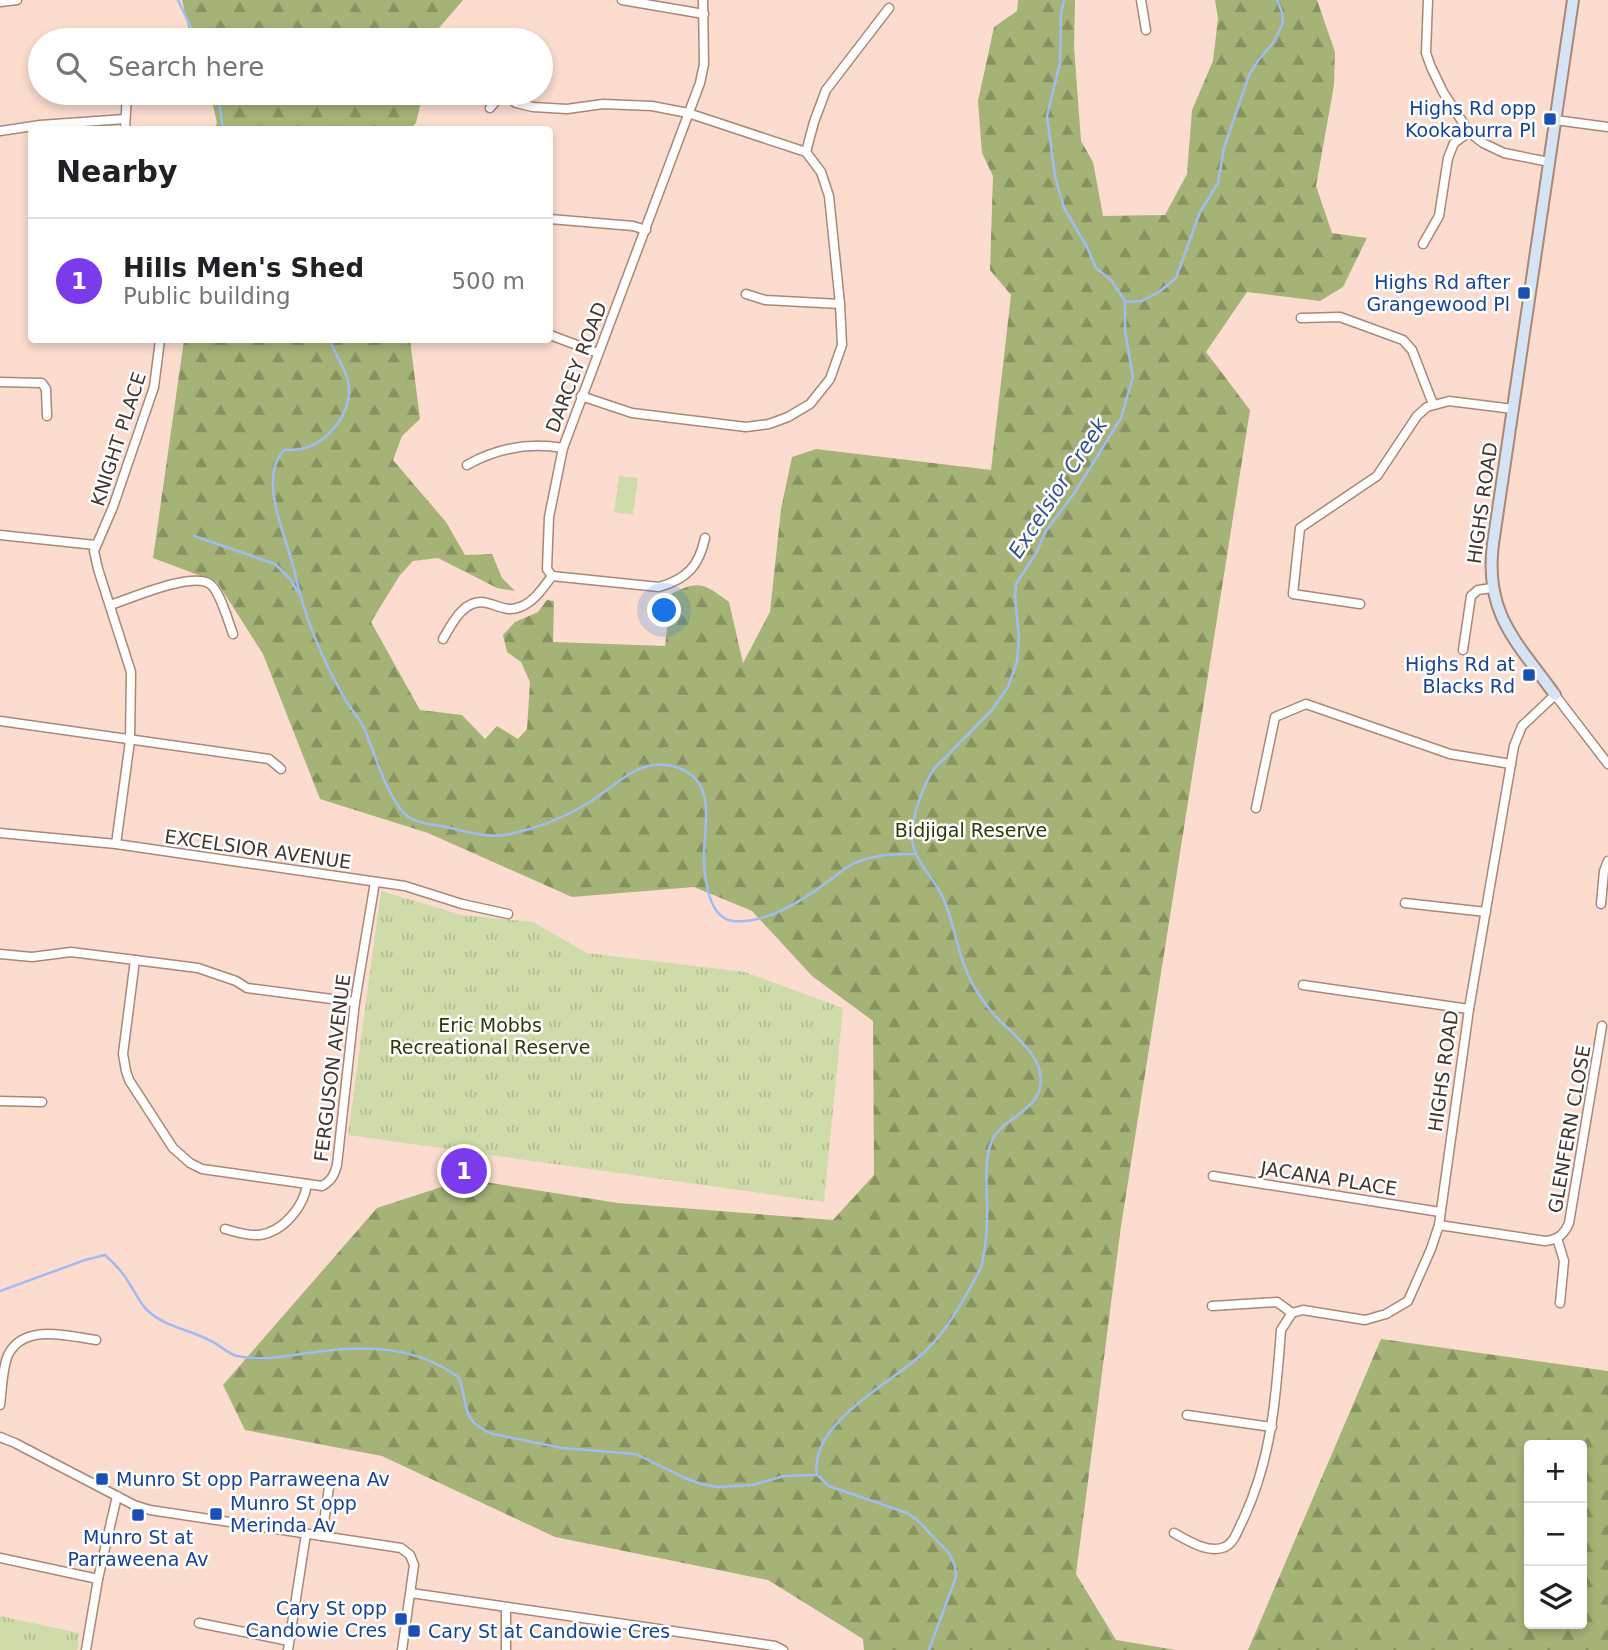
<!DOCTYPE html>
<html lang="en">
<head>
<meta charset="utf-8">
<style>
  :root { --surface:#fff; --page:#f6f6f6; --text:#202124; --muted:#757577; --line:#e0e0e0; --accent:#7c3aed }
  body { margin:0; font-family:"DejaVu Sans",sans-serif; background:var(--page); color:var(--text) }
  .controls { position:absolute; right:21px; bottom:21px; display:grid; overflow:hidden; border-radius:7px; box-shadow:0 4px 10px #0003 }
  .controls button { width:63px; height:63px; display:grid; place-items:center; padding:0; border:0; border-bottom:2px solid var(--line); background:var(--surface); color:var(--text); font:35px sans-serif }
  .you { position:absolute; left:665px; top:611px; width:24px; height:24px; margin:-18px; border:5px solid #fff; border-radius:50%; background:#1a73e8; box-shadow:0 0 0 10px #1a73e833 }
  .badge { display:grid; place-items:center; width:46px; height:46px; border-radius:50%; background:var(--accent); color:#fff; font-size:23px; font-weight:700 }
  .pin { position:absolute; translate:-50% -50%; border:4px solid #fff; box-shadow:0 2px 7px #0006 }
  .list { margin:0; padding:0; list-style:none }
  h2 { display:flex; justify-content:space-between; align-items:center; height:91px; margin:0; padding:0 28px; font-size:30px }
  h2 small { font-size:23px; font-weight:400; color:var(--muted) }
  .list li { display:grid; grid-template-columns:46px 1fr auto; gap:21px; align-items:center; box-sizing:border-box; height:126px; padding:0 28px; border-top:2px solid var(--line) }
  .list b { display:block; font-size:26px; white-space:nowrap }
  .list p { margin:0; font-size:23px; white-space:nowrap; color:var(--muted) }
  .list em { font-size:23px; font-style:normal; color:var(--muted) }
  .icon { flex:none; width:38px; height:38px; fill:none; stroke:currentColor; stroke-width:2; stroke-linecap:round; stroke-linejoin:round }
  .map { position:relative; flex:none; width:1608px; height:1650px; overflow:hidden }
  .search { position:absolute; background:var(--surface); box-shadow:0 4px 10px #0003; left:28px; top:28px; width:525px; height:77px; display:flex; align-items:center; gap:18px; box-sizing:border-box; padding:0 24px; border-radius:38px; color:var(--muted); font-size:26px }
  .panel { position:absolute; background:var(--surface); box-shadow:0 4px 10px #0003; left:28px; top:126px; width:525px; height:217px; border-radius:7px }
  .map>svg:first-child { display:block }
</style>
</head>
<body>
<div class="map">
<svg width="1608" height="1650" viewBox="0 0 1608 1650">
  <defs>
    <pattern id="forest-firs" width="22" height="20" patternUnits="userSpaceOnUse" patternTransform="scale(1.75)"><rect width="22" height="20" fill="#a5b376"/><path d="M5 1l3.5 6h-7zM16 11l3.5 6h-7z" fill="#889261"/></pattern>
    <pattern id="park-tufts" width="24" height="20" patternUnits="userSpaceOnUse" patternTransform="scale(1.75)"><rect width="24" height="20" fill="#cfdca9"/><path d="M3 7l-1-3M5 7V3M7 7l1-3M15 17l-1-3M17 17v-4M19 17l1-3" fill="none" stroke="#b3bd92"/></pattern>
  </defs>
  <rect width="100%" height="100%" fill="#fbdcce"/>
  <polygon fill="#cfdca9" points="619,476 638,478 633,515 614,512"/>
  <g fill="url(#forest-firs)" fill-rule="evenodd">
    <polygon points="182,0 463,0 439,28 436,40 191,40"/>
    <path d="M1018,0H1075L1074,47L1081,141L1093,162L1103,216L1165,215L1187,174L1192,110L1213,61L1218,18L1215,0H1317L1335,52L1334,85L1316,186L1332,233L1367,238L1343,287L1320,301L1247,292L1206,352L1250,410L1121,1226L1076,1574L1116,1640L1176,1650H864L863,1639L768,1580L555,1537L382,1456L245,1430L223,1385L377,1208L466,1179L618,1203L833,1220L874,1175L873,1021L812,976L752,911L694,887L572,897L428,833L320,799L263,654L217,582L153,558L184,340H410L420,419L402,436L393,460L446,522L465,555L492,554L502,578L515,591L497,588L438,558L413,561L400,575L371,622L420,710L462,715L485,739L497,726L518,739L527,729L530,682L521,662L507,652L503,635L515,622L538,612L547,600L554,601L553,642L665,646L671,594C699,579 705,584 729,602L743,663L770,612L781,509L792,457L816,449L991,470L1011,295L990,270L993,176L982,153L978,101L994,27L1017,11Z"/>
    <polygon points="210,93 423,93 416,123 408,130 214,129 217,123"/>
    <path d="M1381,1339L1608,1371V1650H1248ZM1529,1445H1582V1624H1529Z"/>
  </g>
  <g fill="url(#park-tufts)">
    <polygon points="381,891 462,915 533,922 587,953 745,972 843,1008 824,1202 348,1135"/>
    <polygon points="0,1616 79,1633 77,1650 0,1650"/>
  </g>
  <g fill="none" stroke-linecap="round" stroke-linejoin="round">
    <g stroke="#a0bcf3" stroke-width="2.5">
      <polyline points="178,0 197,40"/>
      <polyline points="1064,0 1061,14 1060,63 1047,116 1055,176 1064,208 1087,247 1096,268 1111,280 1125,301"/>
      <polyline points="218,93 223,130"/>
      <path d="M330,340C335,356 349,372 349,390C350,414 328,442 305,448C299,450 291,450 284,450C256,481 289,541 296,578C305,618 321,656 341,692C347,705 358,716 364,728C376,756 383,786 402,811C412,824 432,824 446,827C464,831 486,838 505,835C532,830 561,819 585,805C615,788 640,753 679,768C716,782 705,823 704,853C704,874 707,918 733,921C768,924 803,900 830,880C836,876 841,871 847,867C867,855 892,854 914,854"/>
      <polyline points="194,536 275,564 290,579 298,592"/>
      <path d="M0,1291L85,1260L105,1255C115,1264 123,1272 129,1283C135,1292 139,1302 147,1310C163,1326 190,1330 209,1340C219,1344 226,1353 237,1356C264,1362 289,1355 316,1352C365,1345 418,1346 459,1378C469,1404 459,1421 493,1434L562,1448L636,1454L683,1477L701,1484L718,1487L752,1485L784,1476L817,1475"/>
      <path d="M929,1650L956,1577L955,1566L949,1553L916,1519L907,1513L829,1486L817,1475C809,1424 889,1384 920,1356C942,1337 956,1313 970,1288C974,1280 980,1272 982,1264C985,1250 987,1232 987,1217C988,1194 983,1165 991,1143C999,1120 1034,1113 1040,1088C1047,1055 1009,1033 991,1011C982,1000 971,983 966,970C955,944 953,915 939,890C929,873 914,859 912,839C910,822 924,783 934,769L992,710L1008,687L1017,662L1019,638L1015,597L1016,584L1036,553L1046,531L1075,492L1121,418L1133,377L1125,331V302L1142,301L1159,292L1176,278L1200,212L1218,183L1224,148L1249,75L1259,59L1273,43L1283,23L1282,12L1277,0"/>
    </g>
    <g stroke="#aa8776" stroke-width="11">
      <g id="street">
        <polyline points="622,0 704,14"/>
        <path d="M703,0L704,64L700,83L563,448L549,517L547,569L552,576L659,587C687,579 699,566 705,538"/>
        <polyline points="1141,0 1146,30"/>
        <polyline points="1428,0 1426,53 1431,67 1443,92 1469,132 1483,143 1504,153 1549,162"/>
        <polyline points="0,2 17,0"/>
        <polyline points="502,93 516,103 533,107 567,109 603,104 652,106 688,113 806,152 821,172 829,196 840,304 842,345 830,379 810,404 788,417 769,424 746,427 632,413 581,396"/>
        <polyline points="490,108 503,93"/>
        <polyline points="1555,120 1608,127"/>
        <polyline points="125,130 127,93"/>
        <polyline points="0,131 40,125 125,119"/>
        <polyline points="806,152 814,122 826,90 889,8"/>
        <polyline points="550,219 633,226 646,230"/>
        <polyline points="1423,244 1439,216 1448,158 1454,143 1469,132"/>
        <polyline points="746,294 765,300 840,304"/>
        <polyline points="1301,318 1340,317 1403,340 1412,350 1433,404"/>
        <polyline points="550,335 598,353"/>
        <polyline points="0,382 42,383 46,389 47,416"/>
        <path d="M467,465C497,448 528,442 563,448"/>
        <polyline points="0,535 95,545"/>
        <polyline points="1360,604 1293,594 1300,528 1377,476 1417,416 1427,407 1449,401 1513,409"/>
        <path d="M110,605C130,599 193,571 210,584C220,591 228,621 233,634"/>
        <path d="M443,639C452,623 465,597 487,603C499,606 507,612 520,607C534,602 543,588 552,576"/>
        <polyline points="1463,650 1471,596 1478,590 1492,588"/>
        <polyline points="0,721 269,759 281,769"/>
        <polyline points="1256,808 1275,717 1306,704 1450,754 1511,764"/>
        <polyline points="0,833 116,844 405,886 462,904 508,914"/>
        <polyline points="116,844 130,741 131,672 98,569 94,551 113,507 154,387 160,340"/>
        <polyline points="1405,903 1486,912"/>
        <polyline points="1601,904 1604,871 1608,861"/>
        <polyline points="0,954 32,957 71,952 135,960 198,968 236,981 247,988 355,1002"/>
        <path d="M135,960L123,1054L126,1071L129,1080L173,1148L190,1163L202,1169L322,1186C331,1181 334,1176 337,1165L355,1002L375,882"/>
        <polyline points="1303,985 1469,1009"/>
        <polyline points="0,1101 42,1102"/>
        <polyline points="1213,1176 1440,1212"/>
        <path d="M1439,1225L1545,1241C1557,1240 1564,1235 1569,1223L1602,1026"/>
        <path d="M225,1229C236,1232 247,1236 259,1235C283,1232 304,1207 307,1184"/>
        <polyline points="1557,1238 1564,1261 1560,1303"/>
        <polyline points="1212,1306 1277,1302 1292,1313"/>
        <path d="M0,1405C2,1391 2,1369 8,1355C24,1323 67,1336 96,1340"/>
        <polyline points="1187,1415 1272,1427"/>
        <polyline points="0,1437 15,1443 134,1505 150,1510 401,1548 410,1555 414,1565 402,1650"/>
        <path d="M1174,1533C1188,1541 1209,1554 1225,1547C1235,1542 1238,1529 1243,1520C1272,1458 1276,1397 1281,1330L1292,1313L1303,1310L1365,1320L1386,1314L1408,1301L1431,1249L1439,1225L1469,1009L1514,746L1522,726L1555,695L1608,764"/>
        <polyline points="322,1536 329,1487"/>
        <polyline points="0,1558 98,1579"/>
        <polyline points="411,1593 775,1646 783,1650"/>
        <polyline points="506,1608 506,1650"/>
        <polyline points="199,1623 289,1641"/>
        <polyline points="86,1650 98,1579 117,1496"/>
        <polyline points="288,1650 306,1534"/>
      </g>
    </g>
    <g stroke="#aa8776" stroke-width="14">
      <path id="secondary" d="M1555,695C1517,642 1484,614 1493,544L1573,0"/>
    </g>
    <use href="#street" stroke="#fff" stroke-width="8"/>
    <use href="#secondary" stroke="#d4e4f5" stroke-width="10"/>
  </g>
  <g fill="#1a4fb4" stroke="#fff" stroke-width="2.5">
    <rect x="1543" y="112" width="14" height="14" rx="3.5"/>
    <rect x="1517" y="286" width="14" height="14" rx="3.5"/>
    <rect x="1522" y="668" width="14" height="14" rx="3.5"/>
    <rect x="95" y="1472" width="14" height="14" rx="3.5"/>
    <rect x="209" y="1507" width="14" height="14" rx="3.5"/>
    <rect x="131" y="1508" width="14" height="14" rx="3.5"/>
    <rect x="394" y="1612" width="14" height="14" rx="3.5"/>
    <rect x="407" y="1624" width="14" height="14" rx="3.5"/>
  </g>
  <g text-anchor="middle" dominant-baseline="central" stroke-width="5" stroke-linejoin="round" paint-order="stroke">
    <g font-size="19" fill="#164399" stroke="#fff" text-anchor="end">
      <text x="1536" y="108">Highs Rd opp<tspan x="1536" dy="22">Kookaburra Pl</tspan></text>
      <text x="1510" y="282">Highs Rd after<tspan x="1510" dy="22">Grangewood Pl</tspan></text>
      <text x="1515" y="664">Highs Rd at<tspan x="1515" dy="22">Blacks Rd</tspan></text>
      <text x="116" y="1479" text-anchor="start">Munro St opp Parraweena Av</text>
      <text x="230" y="1503" text-anchor="start">Munro St opp<tspan x="230" dy="22">Merinda Av</tspan></text>
      <text x="138" y="1537" text-anchor="middle">Munro St at<tspan x="138" dy="22">Parraweena Av</tspan></text>
      <text x="387" y="1608">Cary St opp<tspan x="387" dy="22">Candowie Cres</tspan></text>
      <text x="428" y="1631" text-anchor="start">Cary St at Candowie Cres</text>
    </g>
    <g font-size="19" fill="#43342d" stroke="#fff">
      <text transform="translate(576 367) rotate(-69)">DARCEY ROAD</text>
      <text transform="translate(118 439) rotate(-72)">KNIGHT PLACE</text>
      <text transform="translate(1482 503) rotate(-82)">HIGHS ROAD</text>
      <text transform="translate(258 849) rotate(8)">EXCELSIOR AVENUE</text>
      <text transform="translate(332 1068) rotate(-83)">FERGUSON AVENUE</text>
      <text transform="translate(1443 1071) rotate(-82)">HIGHS ROAD</text>
      <text transform="translate(1569 1129) rotate(-80)">GLENFERN CLOSE</text>
      <text transform="translate(1329 1178) rotate(9)">JACANA PLACE</text>
    </g>
    <g font-size="19" fill="#2f3707" stroke="#fff">
      <text x="971" y="830">Bidjigal Reserve</text>
      <text x="490" y="1025">Eric Mobbs<tspan x="490" dy="22">Recreational Reserve</tspan></text>
    </g>
    <g font-size="21" font-style="italic" fill="#315192" stroke="#fff">
      <text transform="translate(1058 488) rotate(-57)">Excelsior Creek</text>
    </g>
  </g>
</svg>
<div class="controls">
<button>+</button>
<button>−</button>
<button><svg class="icon" aria-label="layers" viewBox="0 0 24 24"><path d="M12 4l9 5-9 5-9-5zM3 14l9 5 9-5"/></svg></button>
</div>
<div class="you"></div>
<div class="pin badge" style="left:464px;top:1171px">1</div>
<div class="search"><svg class="icon" aria-label="search" viewBox="0 0 24 24"><circle cx="10" cy="10" r="6"/><path d="M15 15l6 6"/></svg>Search here</div>
<section class="panel">
<h2>Nearby<small></small></h2>
<ul class="list">
<li><span class="badge">1</span><div><b>Hills Men's Shed</b><p>Public building</p></div><em>500 m</em></li>
</ul>
</section>
</div>
</body>
</html>
